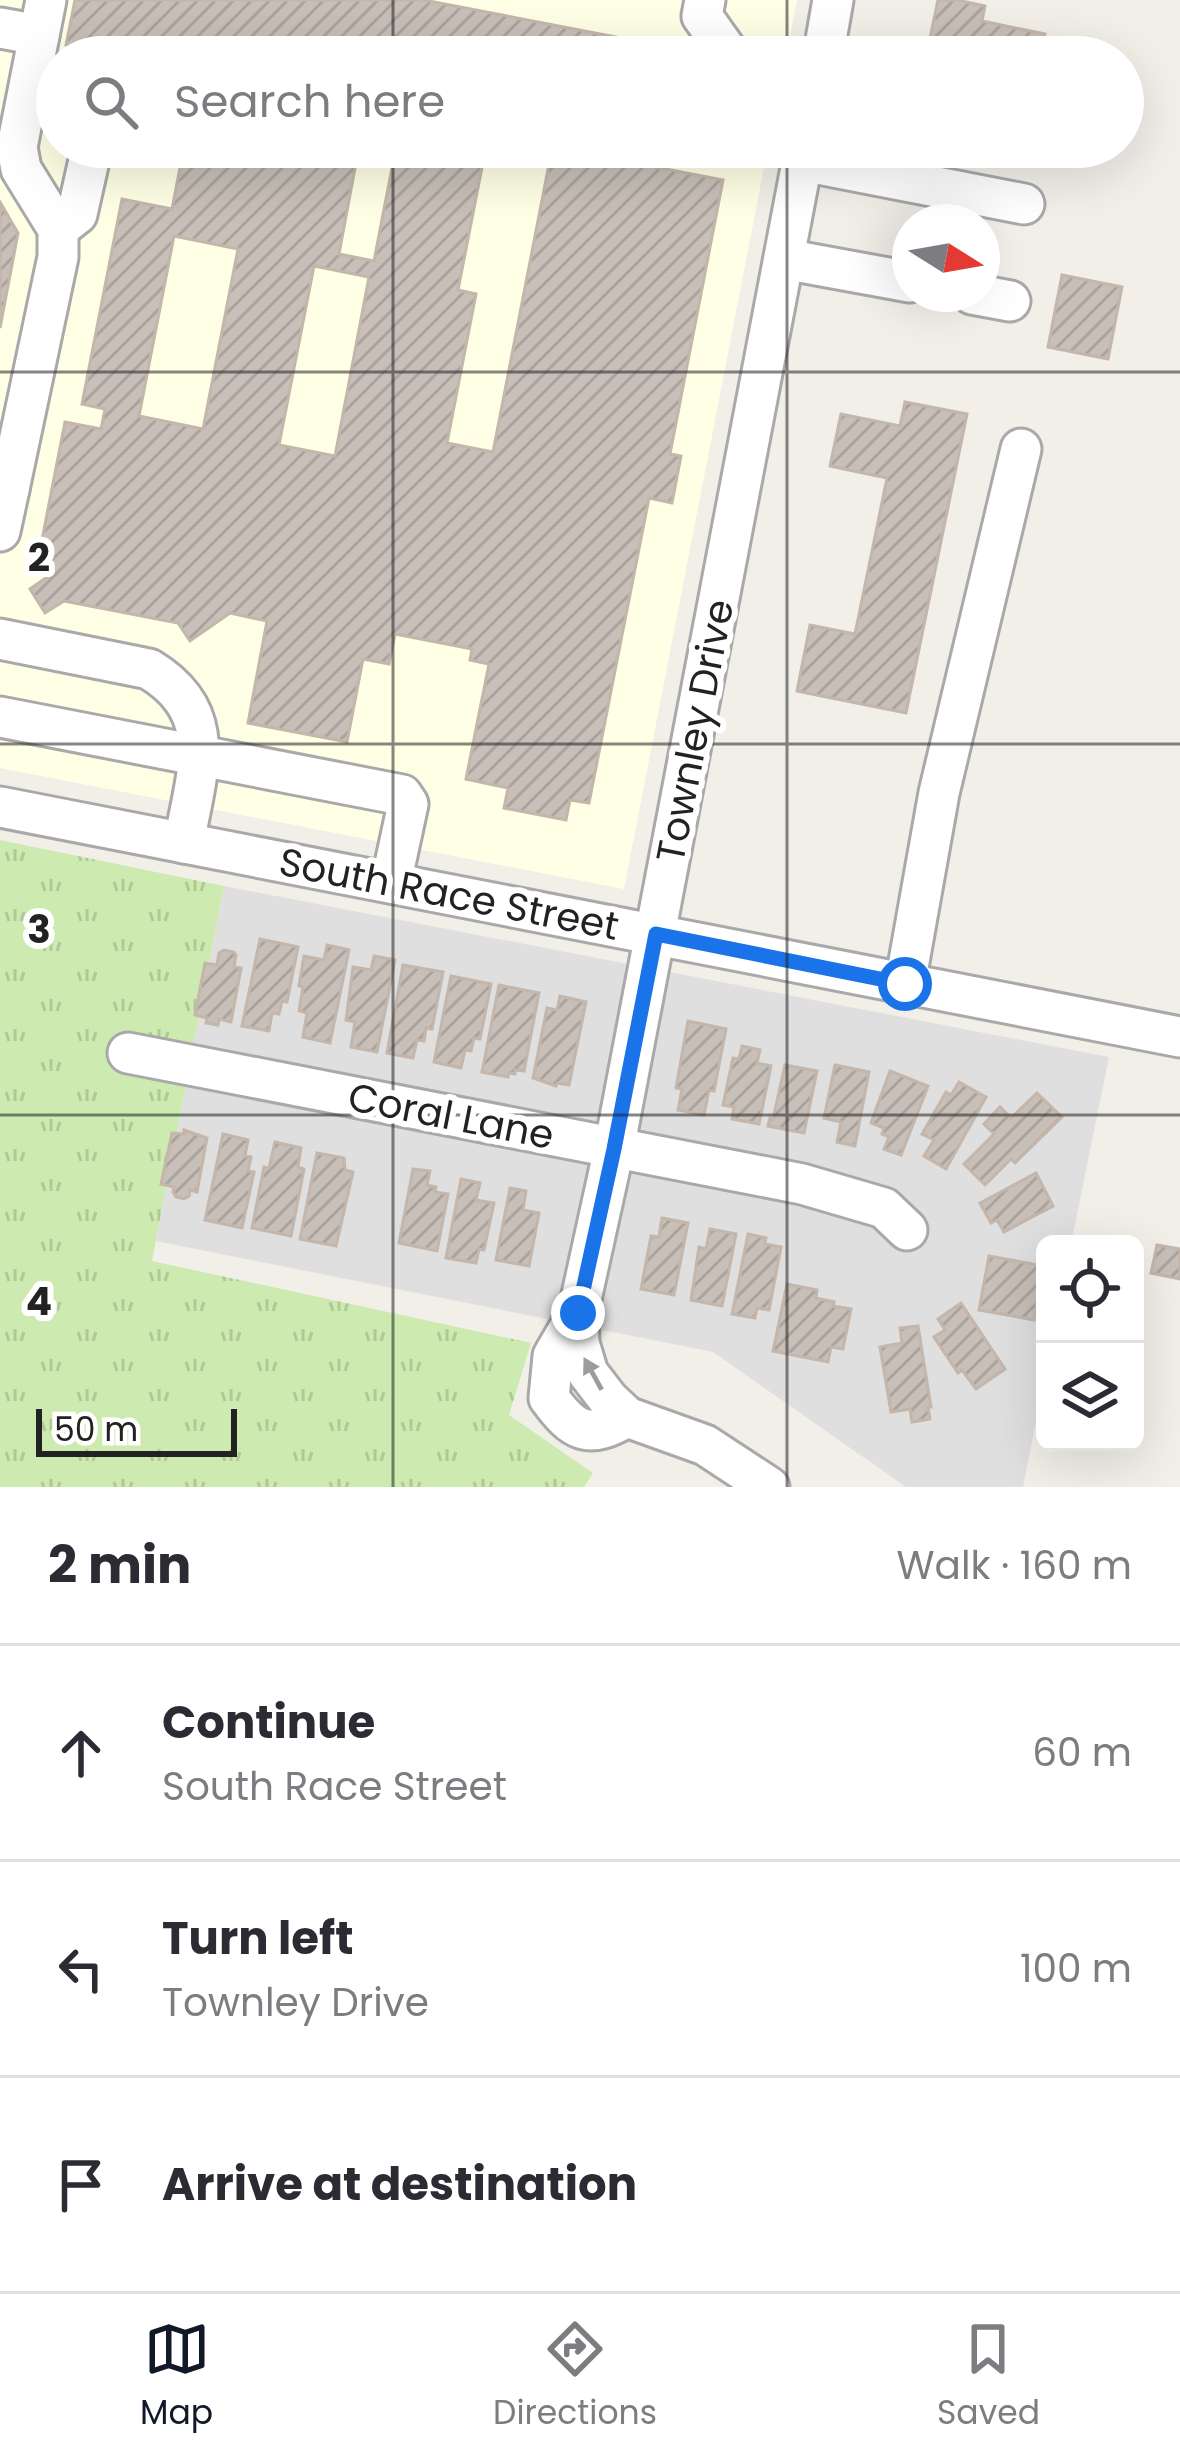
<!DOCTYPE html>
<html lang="en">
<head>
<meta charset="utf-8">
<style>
  :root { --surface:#fff; --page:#f7f7f7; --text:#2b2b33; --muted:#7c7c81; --line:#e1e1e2; --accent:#111827 }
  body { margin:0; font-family:Poppins,sans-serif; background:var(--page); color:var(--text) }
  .controls { position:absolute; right:36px; bottom:36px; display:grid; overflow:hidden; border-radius:18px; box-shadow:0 12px 48px #0002 }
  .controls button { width:108px; height:108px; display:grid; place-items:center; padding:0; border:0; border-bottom:3px solid var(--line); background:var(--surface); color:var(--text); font:60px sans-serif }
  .compass { position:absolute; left:892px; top:204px; width:108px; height:108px; border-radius:50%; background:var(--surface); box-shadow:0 12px 48px #0002; rotate:101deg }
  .scale { position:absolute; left:36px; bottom:30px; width:201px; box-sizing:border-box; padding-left:12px; border:6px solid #222; border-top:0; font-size:33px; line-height:42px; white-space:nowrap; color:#222; -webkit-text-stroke:9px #fff; paint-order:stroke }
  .stop { position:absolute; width:36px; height:36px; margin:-27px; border:9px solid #1a73e8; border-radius:50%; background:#fff }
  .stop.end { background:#1a73e8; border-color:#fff; box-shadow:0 3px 12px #0008 }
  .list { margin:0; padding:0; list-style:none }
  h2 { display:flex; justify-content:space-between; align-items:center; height:156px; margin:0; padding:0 48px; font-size:51px }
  h2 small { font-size:39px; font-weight:400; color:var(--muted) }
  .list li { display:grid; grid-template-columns:78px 1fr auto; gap:36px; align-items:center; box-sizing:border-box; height:216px; padding:0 48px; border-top:3px solid var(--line) }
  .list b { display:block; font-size:45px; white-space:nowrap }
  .list p { margin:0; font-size:39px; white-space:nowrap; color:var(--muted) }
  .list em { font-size:39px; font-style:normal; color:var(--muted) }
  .icon { flex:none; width:66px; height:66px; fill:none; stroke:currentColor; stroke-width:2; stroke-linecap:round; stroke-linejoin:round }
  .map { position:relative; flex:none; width:1180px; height:1487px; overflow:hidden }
  .search { position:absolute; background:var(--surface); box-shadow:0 12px 48px #0002; left:36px; right:36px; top:36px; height:132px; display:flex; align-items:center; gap:30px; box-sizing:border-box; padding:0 42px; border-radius:66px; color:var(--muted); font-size:45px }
  .sheet { height:804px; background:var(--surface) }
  nav { display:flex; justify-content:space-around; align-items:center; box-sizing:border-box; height:168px; border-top:3px solid var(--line); background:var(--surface); font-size:33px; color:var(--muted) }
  nav a { display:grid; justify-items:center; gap:6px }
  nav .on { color:var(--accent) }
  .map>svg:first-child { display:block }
</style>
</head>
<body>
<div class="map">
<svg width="1180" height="1487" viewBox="0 0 1180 1487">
  <defs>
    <pattern id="grass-tufts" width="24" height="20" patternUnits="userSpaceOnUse" patternTransform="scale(3)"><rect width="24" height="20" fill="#cdebb0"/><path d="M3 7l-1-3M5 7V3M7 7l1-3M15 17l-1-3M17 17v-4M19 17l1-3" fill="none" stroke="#b0c997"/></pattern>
    <pattern id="building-hatch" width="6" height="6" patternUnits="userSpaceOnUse" patternTransform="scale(3)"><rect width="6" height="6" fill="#c7bfb8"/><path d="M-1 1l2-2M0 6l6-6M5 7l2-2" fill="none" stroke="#aba49e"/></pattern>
  </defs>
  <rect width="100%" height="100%" fill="#f2efe9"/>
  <polygon fill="#e0dfdf" points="224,886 1109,1057 1071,1244 1045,1244 1045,1376 1023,1487 906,1487 713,1352 156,1241"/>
  <polygon fill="#ffffe5" points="0,0 797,0 786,57 57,57 57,147 768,147 624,889 0,768"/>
  <polygon fill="url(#grass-tufts)" points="0,840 224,886 152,1261 531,1343 509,1415 593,1473 584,1487 0,1487"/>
  <g fill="url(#building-hatch)" stroke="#c4b6ab" stroke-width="3" fill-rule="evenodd">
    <polygon points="75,0 424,0 652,44 649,57 126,57 66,45"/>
    <polygon points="938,0 957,0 985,6 982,21 1045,34 1041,57 926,57"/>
    <path d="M184,147H359L339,254L374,261L396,147H632L629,162L723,180L670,454L681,456L672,503L649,498L589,803L570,800L566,820L504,808L508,788L466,779L489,664L470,660L472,649L395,634L389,664L363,659L347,742L248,723L267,621L230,613L190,641L178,623L64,601L45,613L30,589L50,575L53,558L39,555L65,422L101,429L105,409L82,404L122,199L172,209ZM486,147L550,159L493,452L447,443L476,294L458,290ZM174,236L238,249L203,429L139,416ZM314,266L369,277L335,456L279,445Z"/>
    <polygon points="0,202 18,233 0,328"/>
    <polygon points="1062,275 1122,287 1108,359 1048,347"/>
    <polygon points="905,402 967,414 906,713 797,691 810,625 855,634 887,478 830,466 841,414 900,426"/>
    <polygon points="260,939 298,947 287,1002 282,1001 279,1014 272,1013 269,1031 242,1026"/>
    <polygon points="327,945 349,950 330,1043 303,1037 307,1013 299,1011 303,987 299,986 304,956 324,960"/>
    <polygon points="224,950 234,952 236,955 234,967 241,968 231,1022 219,1019 218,1025 206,1023 207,1018 195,1015 205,963 217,965 219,953"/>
    <polygon points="374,956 395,960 377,1052 351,1047 355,1022 346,1020 353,967 371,970"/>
    <polygon points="403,965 443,972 432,1029 426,1028 424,1041 417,1040 413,1058 387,1053"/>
    <polygon points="451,976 491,984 480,1039 474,1038 471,1051 465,1050 461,1068 434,1062"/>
    <polygon points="499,985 539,993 524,1071 515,1070 515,1074 509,1073 508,1077 482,1072"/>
    <polygon points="560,996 586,1002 569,1085 557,1083 556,1086 533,1078 547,1008 557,1010"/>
    <polygon points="688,1021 726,1029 714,1091 709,1090 704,1115 678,1110 682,1089 676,1088"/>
    <polygon points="742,1046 760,1050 757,1063 771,1066 759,1124 732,1119 734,1107 723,1105 733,1058 739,1059"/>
    <polygon points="785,1065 817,1071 804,1133 768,1126 770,1118 773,1119"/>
    <polygon points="835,1065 869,1072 855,1146 837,1142 841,1122 824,1118"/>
    <polygon points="890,1071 928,1086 901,1155 884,1149 889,1137 882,1134 884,1128 871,1123"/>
    <polygon points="959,1082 986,1097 946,1169 924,1156 934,1140 922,1134 946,1092 951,1095"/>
    <polygon points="1037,1093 1062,1117 1015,1163 1011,1159 985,1185 964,1164 994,1134 984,1124 1000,1107 1011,1118"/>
    <polygon points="184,1130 207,1138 197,1192 190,1190 189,1196 184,1199 176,1197 173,1192 174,1187 161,1184 172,1133 184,1134"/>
    <polygon points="223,1134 248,1140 245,1156 251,1157 248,1171 254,1172 242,1228 205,1220"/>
    <polygon points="275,1142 301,1148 298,1167 304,1169 291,1236 252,1228 264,1167 269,1168"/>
    <polygon points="317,1153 344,1158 345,1170 353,1172 336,1246 300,1239"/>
    <polygon points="413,1169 430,1171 427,1185 436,1187 435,1192 448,1194 437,1251 399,1243"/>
    <polygon points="1036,1173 1053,1206 1004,1232 997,1220 991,1223 980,1203"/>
    <polygon points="461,1179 480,1183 476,1200 494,1203 484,1250 479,1249 476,1263 446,1258"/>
    <polygon points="510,1188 526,1191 523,1210 539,1213 529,1266 496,1260"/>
    <polygon points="662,1218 688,1223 674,1295 641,1289 651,1236 659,1237"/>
    <polygon points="710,1229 736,1234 722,1306 691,1300 699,1247 706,1249"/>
    <polygon points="748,1234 766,1238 765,1244 781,1247 769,1310 757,1308 755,1318 732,1314"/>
    <polygon points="1157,1245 1180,1249 1180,1279 1151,1273"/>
    <polygon points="989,1256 1044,1266 1034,1320 979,1310"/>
    <polygon points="787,1284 817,1290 816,1298 834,1302 833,1306 851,1309 843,1349 831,1347 828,1362 773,1351"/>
    <polygon points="961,1303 1005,1369 976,1389 962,1370 958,1373 934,1337 945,1330 938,1319"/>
    <polygon points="918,1326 931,1407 928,1407 930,1419 912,1422 910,1409 891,1412 880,1347 902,1343 900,1328"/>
  </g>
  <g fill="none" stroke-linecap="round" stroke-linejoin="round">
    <g stroke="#a9a9a9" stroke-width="45">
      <g id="minor">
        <polyline points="705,0 702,16 731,57"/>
        <polyline points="0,28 39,35"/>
        <polyline points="823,57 833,0"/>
        <polyline points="793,147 803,161 1024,204"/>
        <polyline points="58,229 77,214 92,147"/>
        <polyline points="784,259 910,282"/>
        <polyline points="972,294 1010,301"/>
        <polyline points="0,495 9,489 58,257 58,229 21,169 17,147 46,0"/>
        <polyline points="0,531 9,489"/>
        <path d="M0,639L149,669C222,713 196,773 184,843"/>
        <polyline points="0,717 402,795 408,804 391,883"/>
        <polyline points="0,807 1180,1037"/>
        <polyline points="905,984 939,793 1021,449"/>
        <polyline points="128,1053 802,1184 884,1208 907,1230"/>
        <path d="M578,1313L553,1356L549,1398C574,1432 588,1440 627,1417L608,1399L588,1373L579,1343L578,1313L614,1149L805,147"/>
        <polyline points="627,1417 705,1445 769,1487"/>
      </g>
    </g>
    <use href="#minor" stroke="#fff" stroke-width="39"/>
  </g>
  <defs><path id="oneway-solid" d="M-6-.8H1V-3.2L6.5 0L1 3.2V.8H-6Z" transform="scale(3)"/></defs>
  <use fill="#9c9c9c" href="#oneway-solid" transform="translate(593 1374) rotate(-119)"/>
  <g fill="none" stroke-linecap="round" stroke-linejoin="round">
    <polyline stroke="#1a73e8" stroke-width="15" points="578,1313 614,1149 656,934 905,984"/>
  </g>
  <path fill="none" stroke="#222" stroke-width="3" stroke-opacity="0.55" d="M393,0V57M787,0V57M393,147V1487M787,147V1487M0,372H1180M0,744H1180M0,1115H1180"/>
  <g text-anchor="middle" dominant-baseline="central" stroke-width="12" stroke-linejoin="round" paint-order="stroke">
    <g font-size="39" fill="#222" stroke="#fff">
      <text transform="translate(695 731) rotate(-79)">Townley Drive</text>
      <text transform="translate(449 894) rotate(11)">South Race Street</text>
      <text transform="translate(451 1116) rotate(11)">Coral Lane</text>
    </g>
  </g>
  <g font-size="39" text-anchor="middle" font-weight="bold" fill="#222" stroke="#fff" stroke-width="12" stroke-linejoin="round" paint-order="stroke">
    <text x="39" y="571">2</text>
    <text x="39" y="943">3</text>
    <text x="39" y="1315">4</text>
  </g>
</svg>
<div class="controls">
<button><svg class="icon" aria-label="locate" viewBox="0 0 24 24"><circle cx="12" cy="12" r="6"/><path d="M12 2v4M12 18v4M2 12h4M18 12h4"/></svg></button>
<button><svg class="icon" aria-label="layers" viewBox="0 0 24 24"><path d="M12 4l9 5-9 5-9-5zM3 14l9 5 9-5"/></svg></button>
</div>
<svg class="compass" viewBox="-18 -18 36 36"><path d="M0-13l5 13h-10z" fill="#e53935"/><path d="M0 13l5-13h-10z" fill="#7c7c81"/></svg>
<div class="scale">50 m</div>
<div class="stop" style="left:905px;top:984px"></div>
<div class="stop end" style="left:578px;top:1313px"></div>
<div class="search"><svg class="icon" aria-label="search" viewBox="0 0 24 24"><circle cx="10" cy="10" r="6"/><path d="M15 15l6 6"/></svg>Search here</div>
</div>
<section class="sheet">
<h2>2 min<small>Walk · 160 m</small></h2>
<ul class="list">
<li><svg class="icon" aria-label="ahead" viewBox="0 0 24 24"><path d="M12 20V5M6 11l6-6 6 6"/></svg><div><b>Continue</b><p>South Race Street</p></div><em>60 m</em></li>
<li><svg class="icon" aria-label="left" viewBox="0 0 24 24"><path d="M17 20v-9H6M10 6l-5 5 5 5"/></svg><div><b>Turn left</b><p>Townley Drive</p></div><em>100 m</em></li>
<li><svg class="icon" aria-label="arrive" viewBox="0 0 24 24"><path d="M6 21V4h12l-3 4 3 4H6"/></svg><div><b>Arrive at destination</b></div></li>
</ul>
</section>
<nav>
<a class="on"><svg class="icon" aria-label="map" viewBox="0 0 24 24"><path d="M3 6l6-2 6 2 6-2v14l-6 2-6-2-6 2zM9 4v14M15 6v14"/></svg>Map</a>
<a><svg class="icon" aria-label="directions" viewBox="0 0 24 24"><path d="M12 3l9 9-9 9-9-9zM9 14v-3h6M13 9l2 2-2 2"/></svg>Directions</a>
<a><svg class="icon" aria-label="saved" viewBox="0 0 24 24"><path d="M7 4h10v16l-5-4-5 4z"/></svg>Saved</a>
</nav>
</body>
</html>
